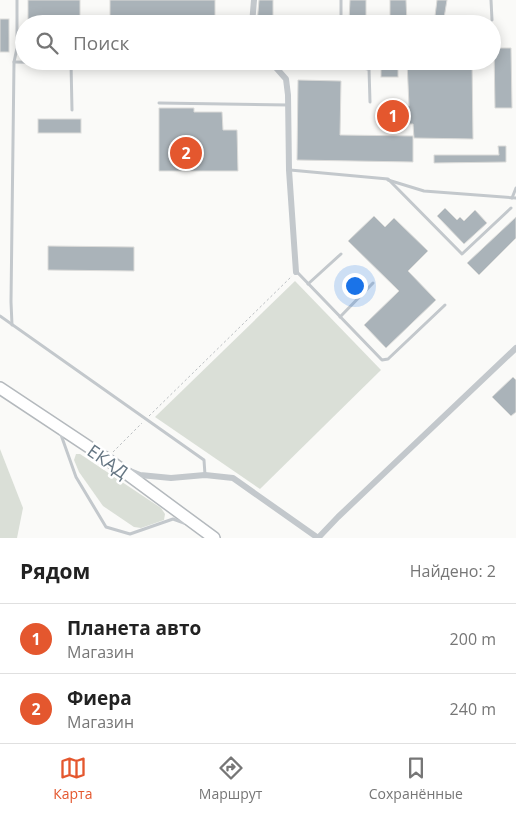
<!DOCTYPE html>
<html lang="ru">
<head>
<meta charset="utf-8">
<style>
  :root { --surface:#fff; --page:#f6f6f6; --text:#222; --muted:#767676; --line:#e0e0e0; --accent:#e4572e }
  body { margin:0; font-family:"Open Sans",sans-serif; background:var(--page); color:var(--text) }
  .you { position:absolute; left:354px; top:285px; width:18px; height:18px; margin:-12px; border:4px solid #fff; border-radius:50%; background:#1a73e8; box-shadow:0 0 0 8px #1a73e833 }
  .badge { display:grid; place-items:center; width:32px; height:32px; border-radius:50%; background:var(--accent); color:#fff; font-size:16px; font-weight:700 }
  .pin { position:absolute; translate:-50% -50%; border:2px solid #fff; box-shadow:0 1px 5px #0006 }
  .list { margin:0; padding:0; list-style:none }
  h2 { display:flex; justify-content:space-between; align-items:center; height:65px; margin:0; padding:0 20px; font-size:21px }
  h2 small { font-size:16px; font-weight:400; color:var(--muted) }
  .list li { display:grid; grid-template-columns:32px 1fr auto; gap:15px; align-items:center; box-sizing:border-box; height:70px; padding:0 20px; border-top:1px solid var(--line) }
  .list b { display:block; font-size:19px; white-space:nowrap }
  .list p { margin:0; font-size:16px; white-space:nowrap; color:var(--muted) }
  .list em { font-size:16px; font-style:normal; color:var(--muted) }
  .icon { flex:none; width:28px; height:28px; fill:none; stroke:currentColor; stroke-width:2; stroke-linecap:round; stroke-linejoin:round }
  .map { position:relative; flex:none; width:516px; height:538px; overflow:hidden }
  .search { position:absolute; background:var(--surface); box-shadow:0 2px 12px #0003; left:15px; right:15px; top:15px; height:55px; display:flex; align-items:center; gap:12px; box-sizing:border-box; padding:0 18px; border-radius:28px; color:var(--muted); font-size:19px }
  .sheet { height:205px; background:var(--surface) }
  nav { display:flex; justify-content:space-around; align-items:center; box-sizing:border-box; height:70px; border-top:1px solid var(--line); background:var(--surface); font-size:14px; color:var(--muted) }
  nav a { display:grid; justify-items:center; gap:2px }
  nav .on { color:var(--accent) }
  .map>svg:first-child { display:block }
</style>
</head>
<body>
<div class="map">
<svg width="516" height="538" viewBox="0 0 516 538">
  <rect width="100%" height="100%" fill="#fafaf8"/>
  <g fill="#dadfd7">
    <polygon points="295,281 381,370 260,489 155,417"/>
    <polygon points="0,449 23,508 17,538 0,538"/>
    <polygon points="76,454 80,454 161,508 165,514 164,520 141,528 134,527 103,506 79,472 74,460"/>
  </g>
  <g fill="#aab3b9" stroke="#dcdcda">
    <rect x="28" y="0" width="52" height="24"/>
    <rect x="110" y="0" width="105" height="24"/>
    <polygon points="259,0 273,0 273,24 257,24"/>
    <polygon points="350,0 366,0 366,22 349,21"/>
    <polygon points="390,0 406,0 407,24 390,24"/>
    <polygon points="437,0 447,0 443,24 434,24"/>
    <rect x="0" y="19" width="9" height="33"/>
    <polygon points="494,48 511,48 512,108 495,108"/>
    <rect x="381" y="61" width="17" height="16"/>
    <polygon points="407,61 472,61 473,139 414,138 413,124 409,124 409,122 385,122 385,106 409,106"/>
    <polygon points="298,80 341,81 340,135 413,136 413,162 297,160"/>
    <polygon points="159,108 194,108 194,112 222,112 223,130 237,130 238,171 159,171"/>
    <rect x="38" y="119" width="43" height="14"/>
    <polygon points="498,146 506,146 506,162 434,163 434,155 499,155"/>
    <polygon points="445,208 457,220 460,217 464,221 475,210 487,223 464,244 437,216"/>
    <polygon points="374,216 385,227 394,218 428,251 408,271 436,300 386,348 364,325 399,291 348,241"/>
    <polygon points="516,217 516,238 479,275 467,263"/>
    <polygon points="48,246 134,247 134,271 48,270"/>
    <polygon points="513,377 516,380 516,412 511,416 492,397"/>
  </g>
  <g fill="none" stroke-linecap="round" stroke-linejoin="round">
    <g stroke="#b4b9bd" stroke-width="14">
      <polyline id="highway" points="0,388 107,459 214,538"/>
    </g>
    <g stroke="#bbbfc2" stroke-width="1" stroke-dasharray="2.5 2.5" stroke-linecap="butt">
      <polyline points="149,416 292,276"/>
      <polyline points="113,452 142,423"/>
    </g>
    <g stroke="#c3c8cc" stroke-width="3">
      <polyline points="491,0 492,20"/>
      <polyline points="341,24 341,0"/>
      <polyline points="349,61 352,66 368,69"/>
      <polyline points="363,61 369,69 370,102"/>
      <polyline points="14,62 272,66"/>
      <polyline points="71,63 72,110"/>
      <polyline points="159,103 288,105"/>
      <polyline points="290,170 388,179 462,254 511,208"/>
      <polyline points="388,180 424,191 516,198"/>
      <polyline points="512,198 516,188"/>
      <polyline points="297,272 382,360 388,359 445,305"/>
      <polyline points="308,284 341,254"/>
      <polyline points="0,316 204,460 205,475"/>
      <polyline points="340,317 373,283"/>
      <polyline points="12,325 11,302 14,62 17,48 17,0"/>
      <polyline points="60,432 76,477 106,527 130,534 173,519 184,523"/>
    </g>
    <g stroke="#c3c8cc" stroke-width="6">
      <polyline points="252,24 254,0"/>
      <polyline points="270,61 286,79 288,95 289,170 296,272"/>
      <polyline points="130,471 140,475 171,478 205,475 233,478 318,538"/>
      <polyline points="318,538 338,517 516,348"/>
    </g>
    <use href="#highway" stroke="#fff" stroke-width="11"/>
  </g>
  <g text-anchor="middle" dominant-baseline="central" stroke-width="5" stroke-linejoin="round" paint-order="stroke">
    <g font-size="18" fill="#657683" stroke="#fff">
      <text transform="translate(108 461) rotate(35)">ЕКАД</text>
    </g>
  </g>
</svg>
<div class="you"></div>
<div class="pin badge" style="left:393px;top:116px">1</div>
<div class="pin badge" style="left:186px;top:153px">2</div>
<div class="search"><svg class="icon" aria-label="search" viewBox="0 0 24 24"><circle cx="10" cy="10" r="6"/><path d="M15 15l6 6"/></svg>Поиск</div>
</div>
<section class="sheet">
<h2>Рядом<small>Найдено: 2</small></h2>
<ul class="list">
<li><span class="badge">1</span><div><b>Планета авто</b><p>Магазин</p></div><em>200 m</em></li>
<li><span class="badge">2</span><div><b>Фиера</b><p>Магазин</p></div><em>240 m</em></li>
</ul>
</section>
<nav>
<a class="on"><svg class="icon" aria-label="map" viewBox="0 0 24 24"><path d="M3 6l6-2 6 2 6-2v14l-6 2-6-2-6 2zM9 4v14M15 6v14"/></svg>Карта</a>
<a><svg class="icon" aria-label="directions" viewBox="0 0 24 24"><path d="M12 3l9 9-9 9-9-9zM9 14v-3h6M13 9l2 2-2 2"/></svg>Маршрут</a>
<a><svg class="icon" aria-label="saved" viewBox="0 0 24 24"><path d="M7 4h10v16l-5-4-5 4z"/></svg>Сохранённые</a>
</nav>
</body>
</html>
